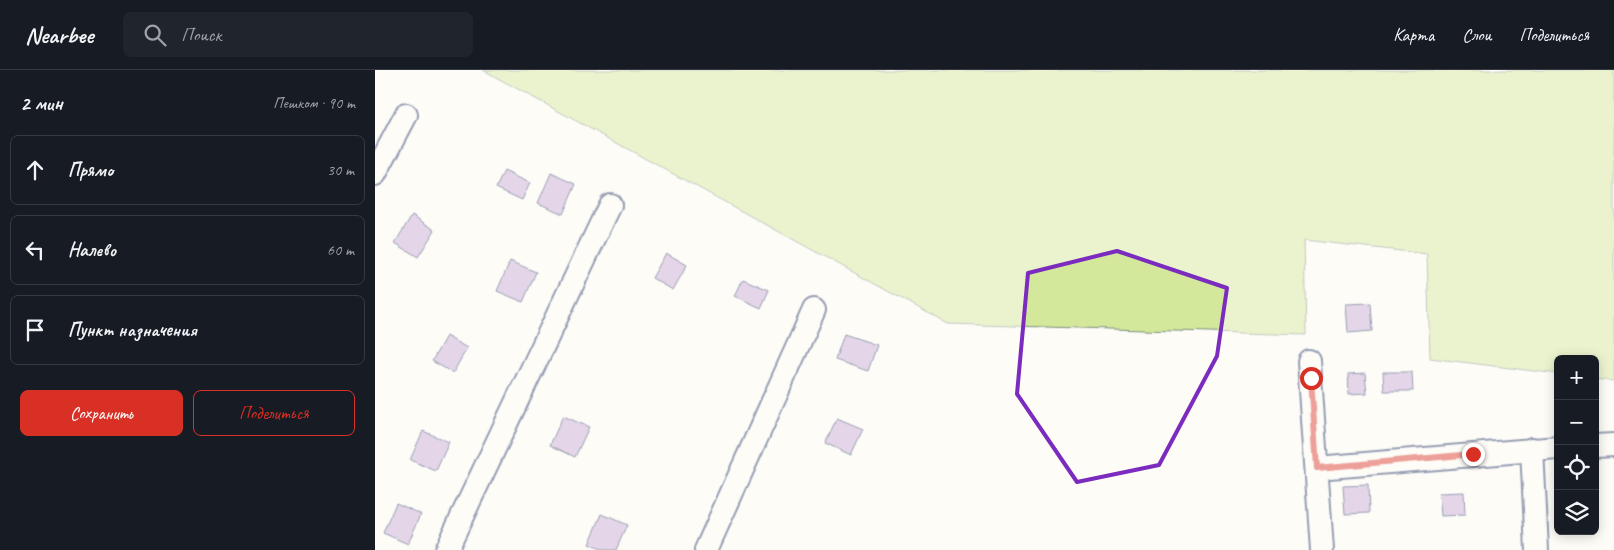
<!DOCTYPE html>
<html lang="ru">
<head>
<meta charset="utf-8">
<style>
  :root { --surface:#171b24; --page:#20242c; --text:#f1f3f6; --muted:#9ea1a6; --line:#363941; --accent:#d93025 }
  body { margin:0; font-family:Caveat,sans-serif; background:var(--page); color:var(--text) }
  .controls { position:absolute; right:15px; bottom:15px; display:grid; overflow:hidden; border-radius:8px; box-shadow:0 2px 12px #0003 }
  .controls button { width:45px; height:45px; display:grid; place-items:center; padding:0; border:0; border-bottom:1px solid var(--line); background:var(--surface); color:var(--text); font:25px sans-serif }
  .stop { position:absolute; width:15px; height:15px; margin:-11px; border:4px solid #d93025; border-radius:50%; background:#fff }
  .stop.end { background:#d93025; border-color:#fff; box-shadow:0 1px 5px #0008 }
  .list { margin:0; padding:0; list-style:none }
  h2 { display:flex; justify-content:space-between; align-items:center; height:65px; margin:0; padding:0 20px; font-size:21px }
  h2 small { font-size:16px; font-weight:400; color:var(--muted) }
  .list li { display:grid; grid-template-columns:32px 1fr auto; gap:15px; align-items:center; box-sizing:border-box; height:70px; margin:0 10px 10px; padding:0 10px; border:1px solid var(--line); border-radius:8px }
  .list b { display:block; font-size:19px; white-space:nowrap }
  .list em { font-size:16px; font-style:normal; color:var(--muted) }
  .actions { display:flex; gap:10px; padding:15px 20px }
  .actions a { flex:1; padding:11px 0; border:1px solid var(--accent); border-radius:8px; text-align:center; font-size:18px; color:var(--accent) }
  .actions .main { background:var(--accent); color:#fff }
  .icon { flex:none; width:28px; height:28px; fill:none; stroke:currentColor; stroke-width:2; stroke-linecap:round; stroke-linejoin:round }
  .map { position:relative; flex:none; width:1239px; height:480px; overflow:hidden }
  header { display:flex; align-items:center; gap:30px; box-sizing:border-box; height:70px; padding:0 25px; background:var(--surface); border-bottom:1px solid var(--line) }
  header strong { font-size:24px }
  nav { display:flex; gap:28px; margin-inline-start:auto; font-size:18px }
  .search { width:350px; height:45px; background:var(--page); display:flex; align-items:center; gap:12px; box-sizing:border-box; padding:0 18px; border-radius:8px; color:var(--muted); font-size:19px }
  main { display:flex }
  aside { flex:1; background:var(--surface) }
  .map>svg:first-child { display:block }
</style>
</head>
<body>
<header>
<strong>Nearbee</strong>
<div class="search"><svg class="icon" aria-label="search" viewBox="0 0 24 24"><circle cx="10" cy="10" r="6"/><path d="M15 15l6 6"/></svg>Поиск</div>
<nav><a>Карта</a><a>Слои</a><a>Поделиться</a></nav>
</header>
<main>
<aside>
<h2>2 мин<small>Пешком · 90 m</small></h2>
<ul class="list">
<li><svg class="icon" aria-label="ahead" viewBox="0 0 24 24"><path d="M12 20V5M6 11l6-6 6 6"/></svg><div><b>Прямо</b></div><em>30 m</em></li>
<li><svg class="icon" aria-label="left" viewBox="0 0 24 24"><path d="M17 20v-9H6M10 6l-5 5 5 5"/></svg><div><b>Налево</b></div><em>60 m</em></li>
<li><svg class="icon" aria-label="arrive" viewBox="0 0 24 24"><path d="M6 21V4h12l-3 4 3 4H6"/></svg><div><b>Пункт назначения</b></div></li>
</ul>
<div class="actions"><a class="main">Сохранить</a><a>Поделиться</a></div>
</aside>
<div class="map">
<svg width="1239" height="480" viewBox="0 0 1239 480">
  <rect width="100%" height="100%" fill="#fdfcf7"/>
  <filter id="ink" filterUnits="userSpaceOnUse"><feTurbulence type="fractalNoise" baseFrequency=".02" numOctaves="2"/><feDisplacementMap in="SourceGraphic" scale="10" xChannelSelector="R" yChannelSelector="G"/><feConvolveMatrix kernelMatrix="1 2 1 2 8 2 1 2 1" color-interpolation-filters="sRGB"/></filter>
  <g filter="url(#ink)">
    <polygon fill="#d4e89c" stroke="#788c7d" points="108,0 1239,0 1239,311 1220,309 1220,289 1183,289 1183,304 1055,288 1052,184 929,170 931,265 573,254"/>
    <g fill="#c6a8d5" stroke="#1b2f5e">
      <polygon points="129,101 155,113 147,130 121,118"/>
      <polygon points="176,103 201,114 188,144 163,133"/>
      <polygon points="37,145 60,160 43,187 20,173"/>
      <polygon points="291,183 312,195 298,220 277,208"/>
      <polygon points="135,191 161,202 148,232 122,221"/>
      <polygon points="368,209 394,220 386,238 360,226"/>
      <polygon points="995,233 997,261 973,263 971,234"/>
      <polygon points="469,264 502,275 493,301 460,290"/>
      <polygon points="71,266 92,278 78,303 57,291"/>
      <polygon points="1008,302 1037,302 1038,321 1009,321"/>
      <polygon points="990,303 992,323 974,324 973,304"/>
      <polygon points="188,346 214,357 200,387 175,375"/>
      <polygon points="462,348 488,359 476,385 450,373"/>
      <polygon points="48,361 74,372 61,401 35,390"/>
      <polygon points="993,415 994,443 970,444 968,416"/>
      <polygon points="1089,422 1090,445 1066,446 1064,423"/>
      <polygon points="21,433 46,444 33,474 8,463"/>
      <polygon points="227,444 252,455 241,480 228,480 214,474"/>
    </g>
    <g fill="none" stroke-linecap="round" stroke-linejoin="round">
      <g stroke="#1b2f5e" stroke-width="26">
        <g id="minor">
          <polyline points="0,104 31,45"/>
          <polyline points="934,291 947,480"/>
          <polyline points="1220,376 1239,375"/>
          <polyline points="1157,379 1162,480"/>
          <polyline points="942,398 1183,378"/>
          <polyline points="71,480 235,135"/>
          <polyline points="331,480 439,240"/>
        </g>
      </g>
      <use href="#minor" stroke="#fdfcf7" stroke-width="22"/>
    </g>
  </g>
  <g fill="none" stroke-linecap="round" stroke-linejoin="round" filter="url(#ink)">
    <polyline stroke="#d93025" stroke-width="6" points="936,308 942,398 1098,384"/>
  </g>
  <path d="M0 0H1239V480H0ZM742,181L852,218L842,286L784,395L702,412L642,324L653,203Z" fill="#fdfcf7" fill-opacity=".55" fill-rule="evenodd"/>
  <path fill="none" stroke="#7b2cbf" stroke-width="4" stroke-linejoin="round" d="M742,181L852,218L842,286L784,395L702,412L642,324L653,203Z"/>
</svg>
<div class="controls">
<button>+</button>
<button>−</button>
<button><svg class="icon" aria-label="locate" viewBox="0 0 24 24"><circle cx="12" cy="12" r="6"/><path d="M12 2v4M12 18v4M2 12h4M18 12h4"/></svg></button>
<button><svg class="icon" aria-label="layers" viewBox="0 0 24 24"><path d="M12 4l9 5-9 5-9-5zM3 14l9 5 9-5"/></svg></button>
</div>
<div class="stop" style="left:936px;top:308px"></div>
<div class="stop end" style="left:1098px;top:384px"></div>
</div>
</main>
</body>
</html>
